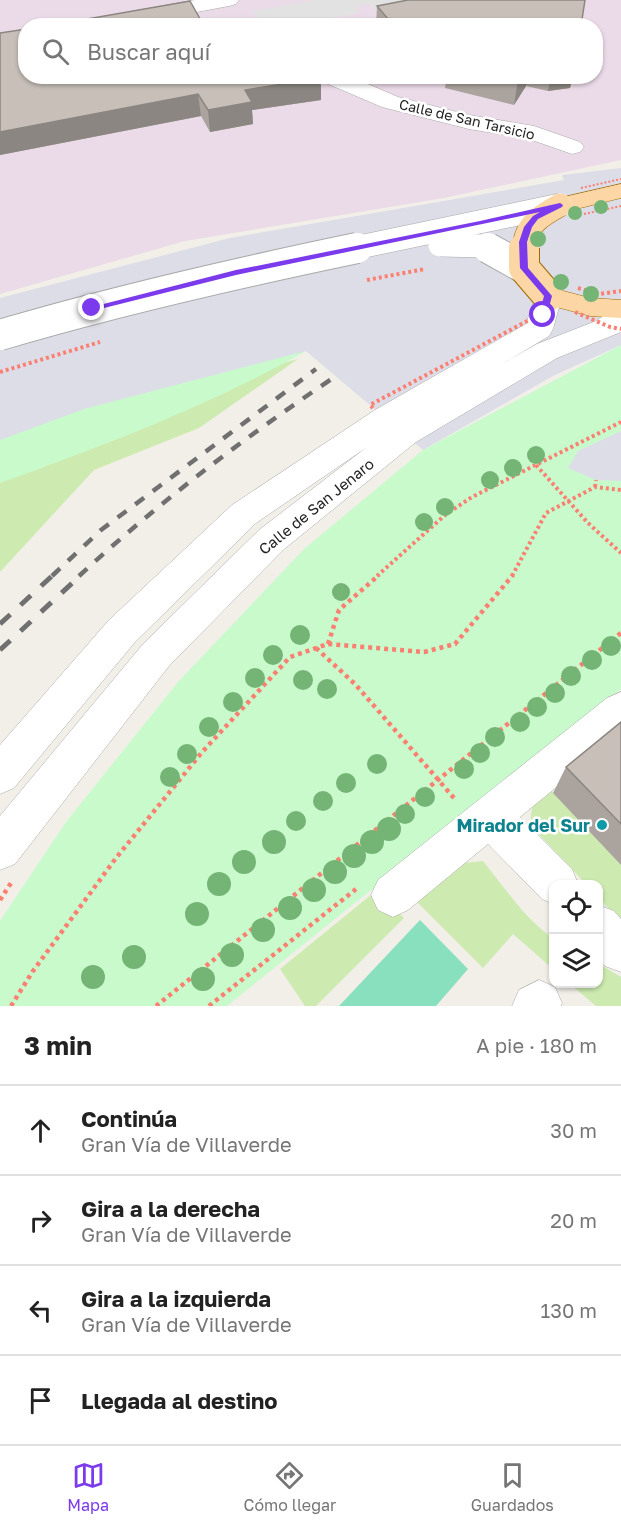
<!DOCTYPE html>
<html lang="es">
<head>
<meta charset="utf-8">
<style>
  :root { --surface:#fff; --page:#f2f2f2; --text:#222; --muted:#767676; --line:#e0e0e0; --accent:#7c3aed }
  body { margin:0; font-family:"Golos Text",sans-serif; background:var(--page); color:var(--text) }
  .controls { position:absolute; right:18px; bottom:18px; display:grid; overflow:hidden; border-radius:12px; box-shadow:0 2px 4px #0004 }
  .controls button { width:54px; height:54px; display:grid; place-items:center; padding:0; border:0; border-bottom:2px solid var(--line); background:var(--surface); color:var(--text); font:30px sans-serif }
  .stop { position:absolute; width:18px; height:18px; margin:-14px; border:4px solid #7c3aed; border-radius:50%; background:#fff }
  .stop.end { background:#7c3aed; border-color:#fff; box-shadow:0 2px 6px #0008 }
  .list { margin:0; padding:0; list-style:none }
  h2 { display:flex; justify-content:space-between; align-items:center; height:78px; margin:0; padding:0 24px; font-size:26px }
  h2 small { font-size:20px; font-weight:400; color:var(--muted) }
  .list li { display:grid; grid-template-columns:39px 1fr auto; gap:18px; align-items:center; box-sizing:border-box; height:90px; padding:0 24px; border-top:2px solid var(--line) }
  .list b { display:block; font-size:22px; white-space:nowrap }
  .list p { margin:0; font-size:20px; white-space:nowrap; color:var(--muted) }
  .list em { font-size:20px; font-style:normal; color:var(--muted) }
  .icon { flex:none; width:33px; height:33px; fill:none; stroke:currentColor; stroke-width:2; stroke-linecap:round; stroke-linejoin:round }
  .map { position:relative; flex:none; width:621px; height:1006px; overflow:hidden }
  .search { position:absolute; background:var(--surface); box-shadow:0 2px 4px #0004; left:18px; right:18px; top:18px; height:66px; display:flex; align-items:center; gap:15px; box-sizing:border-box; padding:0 21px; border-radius:24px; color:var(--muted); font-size:22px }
  .sheet { height:438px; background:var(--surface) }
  nav { display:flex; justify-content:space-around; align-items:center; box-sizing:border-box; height:84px; border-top:2px solid var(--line); background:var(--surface); font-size:16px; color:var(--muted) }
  nav a { display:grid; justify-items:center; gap:3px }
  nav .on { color:var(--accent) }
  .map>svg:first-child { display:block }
</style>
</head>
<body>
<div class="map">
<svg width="621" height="1006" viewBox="0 0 621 1006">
  <rect width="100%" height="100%" fill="#f2efe9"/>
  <path fill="#ebdbe8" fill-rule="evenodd" d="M0,0H621V160L444,198L185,241L0,294ZM26,26H596V76H26Z"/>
  <g fill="#cdebb0">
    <polygon points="298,359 199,428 94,470 0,572 0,447 88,415"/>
    <polygon points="547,786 621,865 621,922 599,898 598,884 586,884 530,825 532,807"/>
    <path d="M483,861C505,888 525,919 553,938V969L513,934L483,968L411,896L444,865Z"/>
    <polygon points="377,890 404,918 316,1006 305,1006 280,969"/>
    <polygon points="599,964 621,977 621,1006 596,1006 570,984 598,984"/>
  </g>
  <g fill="#c8facc">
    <path d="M299,284L370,405L306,351C209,406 105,445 0,483V364Z"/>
    <polygon points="621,345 621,689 227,1006 0,1006 0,921 66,822 178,682 304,549 423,450"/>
  </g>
  <polygon fill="#88e0be" points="420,920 468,969 436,1006 339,1006"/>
  <polygon fill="#e2e2e2" points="316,0 426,0 374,10 368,4 356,6 360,13 290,25 276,25 273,22 262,24 252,11"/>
  <g fill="#dddde8">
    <polygon points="621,168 621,345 553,376 423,450 306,351 84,409 0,440 0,298 230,238 564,180 562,175"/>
    <polygon points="621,431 621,481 596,480 568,468 578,451"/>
  </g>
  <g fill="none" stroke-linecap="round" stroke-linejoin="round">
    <g stroke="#a9a9a9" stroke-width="1">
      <g id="minor">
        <polygon points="195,0 239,0 236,4 229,6 122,26 75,26 78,22 85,20"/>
        <polygon points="318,76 349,76 398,97 469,115 534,126 580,142 584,147 580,152 572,154 529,139 469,129 382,107 321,81"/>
        <polygon points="548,287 558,290 562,296 553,329 549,336 502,364 537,344 596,321 611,311 621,308 621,332 557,358 416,442 283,550 169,666 15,864 0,870 0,816 143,644 259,530 367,447 256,523 135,642 14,788 0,794 0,745 109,620 232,505 375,410 526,324 538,290"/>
        <polygon points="621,692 621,734 520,817 572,869 578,884 554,884 554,904 542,899 488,844 408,910 393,917 378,910 371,895 378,880 607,698"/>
        <polygon points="598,905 614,911 621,919 621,972 605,966 598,959"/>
        <polygon points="539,980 555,987 562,1003 561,1006 512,1006 519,990"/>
      </g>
    </g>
    <g stroke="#a06b00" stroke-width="1">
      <g id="major">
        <polygon points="621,184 621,198 560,213 551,210 547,205 551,200"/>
        <polygon points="548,287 590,298 621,300 621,318 590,316 538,302 534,296 538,290"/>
      </g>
    </g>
    <g stroke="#fa8072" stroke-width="4" stroke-dasharray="3 3" stroke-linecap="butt">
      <polyline points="536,465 588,523 621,553"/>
      <polyline points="595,487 596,480"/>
      <polyline points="377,576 445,515 472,497 621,422"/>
      <polyline points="512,576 546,513 595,487 621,490"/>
    </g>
    <g stroke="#fa8072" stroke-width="4.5" stroke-dasharray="4 4" stroke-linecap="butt">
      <polyline points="328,644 339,610 379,575"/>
      <polyline points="316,648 355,684 454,798"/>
      <polyline points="0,900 11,883"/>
      <polyline points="11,1006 33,971 116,858 203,751 290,657 328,644 424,652 455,644 513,575"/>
      <polyline points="156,1006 621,633"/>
      <polyline points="209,1006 356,889"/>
    </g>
    <use href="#minor" fill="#fff" fill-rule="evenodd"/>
    <use href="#major" fill="#fcd6a4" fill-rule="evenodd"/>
    <g stroke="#707070" stroke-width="4.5" stroke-dasharray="11 11" stroke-linecap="butt">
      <polyline points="52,576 101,530 316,369"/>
      <path d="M79,576C158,503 244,438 333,378"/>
    </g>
    <g stroke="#707070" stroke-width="5" stroke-dasharray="14 14" stroke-linecap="butt">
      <polyline points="0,624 53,575"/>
      <polyline points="0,650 81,575"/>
    </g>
    <g stroke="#a9a9a9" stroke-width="24" stroke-linecap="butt">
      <g id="minor-bridge-far1">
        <polyline points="440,245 485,246 490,249"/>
        <polyline points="350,249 560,205"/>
      </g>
    </g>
    <g stroke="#a9a9a9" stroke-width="32" stroke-linecap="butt">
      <g id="minor-bridge">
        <polyline points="488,248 524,268"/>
        <path d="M0,335C118,300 237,273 357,248"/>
      </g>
    </g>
    <g stroke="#a06b00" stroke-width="24" stroke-linecap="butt">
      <path id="major-bridge-far1" d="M524,249C525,225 540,216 560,205"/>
    </g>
    <g stroke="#a06b00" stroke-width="32" stroke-linecap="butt">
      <polyline id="major-bridge" points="524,248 524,268 548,296"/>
    </g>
    <g stroke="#fa8072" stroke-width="2" stroke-dasharray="2 2" stroke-linecap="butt">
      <polyline points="581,188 621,179"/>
      <polyline points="584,214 621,206"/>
    </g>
    <g stroke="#fa8072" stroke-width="4" stroke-dasharray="3 3" stroke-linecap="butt">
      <polyline points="367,280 425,269"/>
      <polyline points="578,288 599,294 621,291"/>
      <polyline points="575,312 610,327 621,329"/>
      <polyline points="0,372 100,342"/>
      <polyline points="373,408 370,405 529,320"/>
    </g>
    <use href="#minor-bridge-far1" stroke="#fff" stroke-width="23"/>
    <use href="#minor-bridge" stroke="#fff" stroke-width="30"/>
    <use href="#major-bridge-far1" stroke="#fcd6a4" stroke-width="23"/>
    <use href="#major-bridge" stroke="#fcd6a4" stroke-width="30"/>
  </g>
  <g fill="#74b475">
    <circle cx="601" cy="207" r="7"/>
    <circle cx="575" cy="213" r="7"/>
    <circle cx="538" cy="239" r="8"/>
    <circle cx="561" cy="282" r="8"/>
    <circle cx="591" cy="294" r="8"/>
    <circle cx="536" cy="455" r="9"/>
    <circle cx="513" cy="468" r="9"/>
    <circle cx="490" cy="480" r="9"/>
    <circle cx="445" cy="507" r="9"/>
    <circle cx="424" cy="522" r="9"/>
    <circle cx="341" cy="592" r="9"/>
    <circle cx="300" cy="635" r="10"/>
    <circle cx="611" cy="646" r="10"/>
    <circle cx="273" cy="655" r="10"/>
    <circle cx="592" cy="660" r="10"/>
    <circle cx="571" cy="676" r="10"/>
    <circle cx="255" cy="678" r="10"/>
    <circle cx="303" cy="680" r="10"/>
    <circle cx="327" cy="689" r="10"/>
    <circle cx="555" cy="693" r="10"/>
    <circle cx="233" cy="702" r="10"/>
    <circle cx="537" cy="707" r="10"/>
    <circle cx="520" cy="722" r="10"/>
    <circle cx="209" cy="727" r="10"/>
    <circle cx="495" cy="737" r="10"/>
    <circle cx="480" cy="753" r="10"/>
    <circle cx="187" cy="754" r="10"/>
    <circle cx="377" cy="764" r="10"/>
    <circle cx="464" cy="769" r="10"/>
    <circle cx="170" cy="777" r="10"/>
    <circle cx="346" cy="783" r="10"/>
    <circle cx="425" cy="797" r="10"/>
    <circle cx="323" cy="801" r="10"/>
    <circle cx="405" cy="814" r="10"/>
    <circle cx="296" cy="821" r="10"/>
    <circle cx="389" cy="829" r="12"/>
    <circle cx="274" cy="842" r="12"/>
    <circle cx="372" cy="842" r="12"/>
    <circle cx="354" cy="856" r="12"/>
    <circle cx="244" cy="862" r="12"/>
    <circle cx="335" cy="872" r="12"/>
    <circle cx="219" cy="884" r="12"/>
    <circle cx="314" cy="890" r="12"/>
    <circle cx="290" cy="908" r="12"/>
    <circle cx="197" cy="914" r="12"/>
    <circle cx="263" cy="930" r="12"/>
    <circle cx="232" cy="955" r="12"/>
    <circle cx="134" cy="957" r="12"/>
    <circle cx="93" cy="977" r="12"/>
    <circle cx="203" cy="979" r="12"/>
  </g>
  <g fill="#aba49e">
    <polygon points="377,6 581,26 376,26"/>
    <polygon points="0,33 321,78 321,100 252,110 253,124 210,132 201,116 0,155"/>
    <polygon points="447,76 573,76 570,88 548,91 526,86 514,105 445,88"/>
    <polygon points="621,722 621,865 553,793 566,767"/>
  </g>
  <g fill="#8b8681">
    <polygon points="521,76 528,76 526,86 514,105 518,80"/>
    <polygon points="551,76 573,76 570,88 548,91"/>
    <polygon points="321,78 321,100 252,110 253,124 210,132 208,110 245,90"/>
    <polygon points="198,94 201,116 0,155 0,132"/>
  </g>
  <g fill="#c7bfb8" stroke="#8b8681" stroke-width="1.5">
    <polygon points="408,0 585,0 581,26 394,26 377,6"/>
    <polygon points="190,1 204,26 47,26"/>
    <polygon points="26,29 26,76 316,76 321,78 245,90 252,102 208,110 198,94 0,132 0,33"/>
    <polygon points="502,76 521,76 518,80"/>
    <polygon points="621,722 621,824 566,767"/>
  </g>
  <polygon fill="#7c3aed" points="560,203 563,205 562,207 538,219 532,227 527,242 528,268 552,296 547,315 543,318 539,315 544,296 520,268 519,242 524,227 533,216 540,212 236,275 92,311 88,308 236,270 480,221"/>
  <circle fill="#0f9aa8" stroke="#fff" stroke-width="2" cx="602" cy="825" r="6"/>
  <g text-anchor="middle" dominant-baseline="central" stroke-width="5" stroke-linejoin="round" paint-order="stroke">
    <g font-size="14" fill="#222" stroke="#fff">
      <text transform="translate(467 119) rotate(13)">Calle de San Tarsicio</text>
    </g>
    <g font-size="15" fill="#222" stroke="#fff">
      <text transform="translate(316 506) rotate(-39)">Calle de San Jenaro</text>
    </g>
    <g font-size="18" font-weight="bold" fill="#0d838f" stroke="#fff" text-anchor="end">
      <text x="590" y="825">Mirador del Sur</text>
    </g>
  </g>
</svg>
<div class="controls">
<button><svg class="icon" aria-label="locate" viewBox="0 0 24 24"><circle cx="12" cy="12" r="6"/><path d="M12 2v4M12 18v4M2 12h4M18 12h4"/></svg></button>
<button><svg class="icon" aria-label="layers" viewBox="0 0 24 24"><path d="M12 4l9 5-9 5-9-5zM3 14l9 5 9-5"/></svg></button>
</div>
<div class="stop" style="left:543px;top:315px"></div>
<div class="stop end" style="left:92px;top:308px"></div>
<div class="search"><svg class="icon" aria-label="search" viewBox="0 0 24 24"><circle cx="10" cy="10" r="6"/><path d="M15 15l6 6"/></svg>Buscar aquí</div>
</div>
<section class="sheet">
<h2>3 min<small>A pie · 180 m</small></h2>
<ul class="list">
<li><svg class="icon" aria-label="ahead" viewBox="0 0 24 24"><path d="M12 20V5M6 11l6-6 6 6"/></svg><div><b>Continúa</b><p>Gran Vía de Villaverde</p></div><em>30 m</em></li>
<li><svg class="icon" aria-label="right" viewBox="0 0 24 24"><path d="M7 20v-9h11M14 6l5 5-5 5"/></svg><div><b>Gira a la derecha</b><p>Gran Vía de Villaverde</p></div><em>20 m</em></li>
<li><svg class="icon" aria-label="left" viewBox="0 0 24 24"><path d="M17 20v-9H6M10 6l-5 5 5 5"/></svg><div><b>Gira a la izquierda</b><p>Gran Vía de Villaverde</p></div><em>130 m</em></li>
<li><svg class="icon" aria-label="arrive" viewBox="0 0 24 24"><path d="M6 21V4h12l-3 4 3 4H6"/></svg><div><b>Llegada al destino</b></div></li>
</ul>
</section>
<nav>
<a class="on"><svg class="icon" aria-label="map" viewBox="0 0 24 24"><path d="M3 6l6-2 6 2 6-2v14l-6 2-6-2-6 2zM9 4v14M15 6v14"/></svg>Mapa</a>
<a><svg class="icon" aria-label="directions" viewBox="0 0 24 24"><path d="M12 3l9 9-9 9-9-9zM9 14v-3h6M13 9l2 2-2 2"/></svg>Cómo llegar</a>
<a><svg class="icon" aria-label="saved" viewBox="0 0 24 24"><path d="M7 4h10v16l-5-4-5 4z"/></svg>Guardados</a>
</nav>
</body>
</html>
